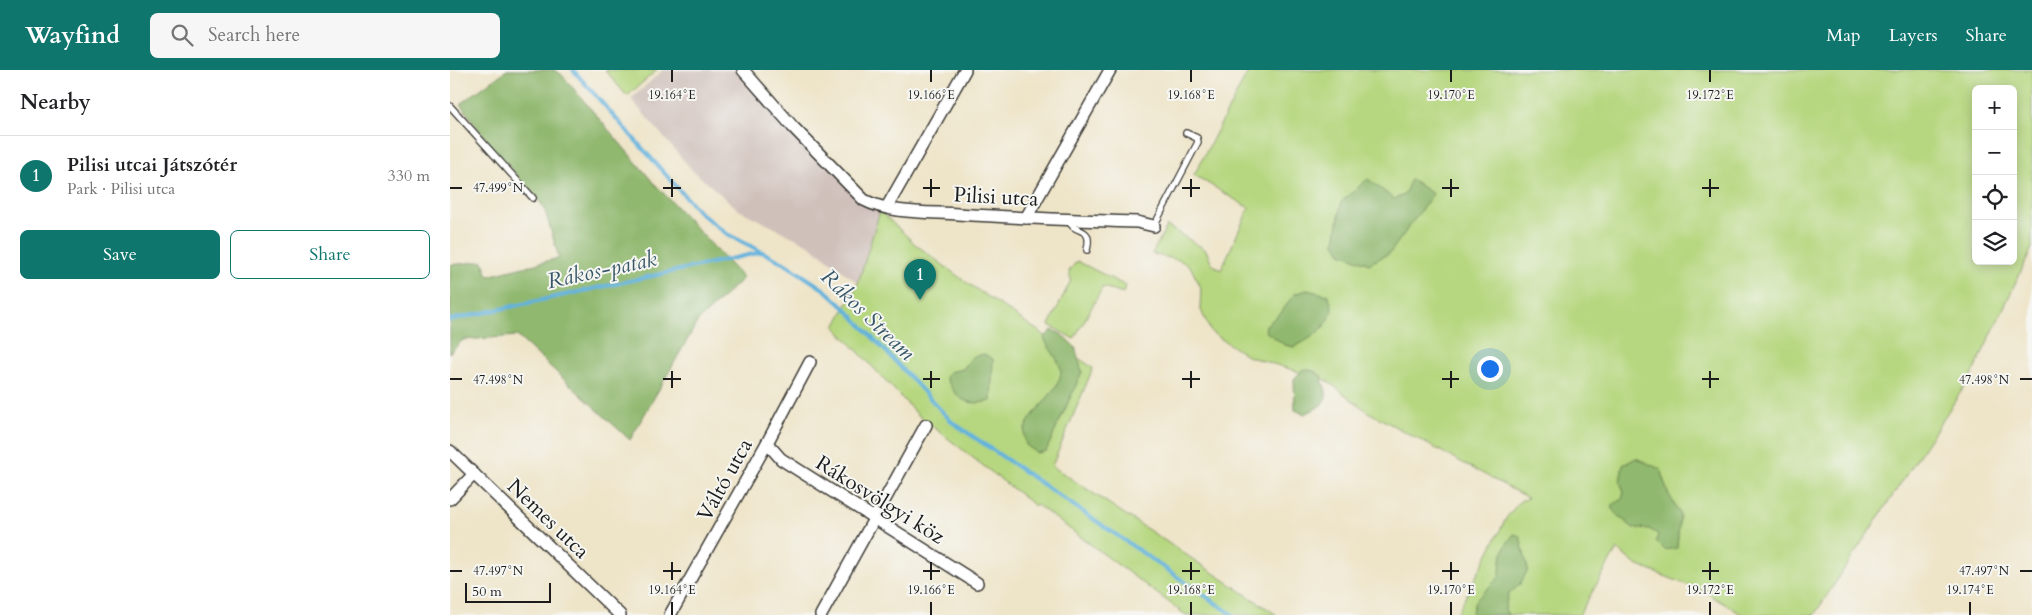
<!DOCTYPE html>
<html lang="en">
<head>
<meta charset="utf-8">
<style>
  :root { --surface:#fff; --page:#f6f6f6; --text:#202124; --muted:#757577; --line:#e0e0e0; --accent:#0f766e }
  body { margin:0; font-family:Cardo,serif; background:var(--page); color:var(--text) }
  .controls { position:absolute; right:15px; top:15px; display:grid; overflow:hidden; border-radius:8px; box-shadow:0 2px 12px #0003 }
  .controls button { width:45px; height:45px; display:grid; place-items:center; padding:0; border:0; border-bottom:1px solid var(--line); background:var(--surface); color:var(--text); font:25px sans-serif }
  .scale { position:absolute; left:15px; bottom:12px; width:86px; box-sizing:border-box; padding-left:5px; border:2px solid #1c1c1c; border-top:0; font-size:14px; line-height:18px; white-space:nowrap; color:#1c1c1c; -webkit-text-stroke:4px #f6f6f2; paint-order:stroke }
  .you { position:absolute; left:1039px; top:298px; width:18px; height:18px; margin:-12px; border:4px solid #fff; border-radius:50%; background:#1a73e8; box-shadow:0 0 0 8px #1a73e833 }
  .badge { display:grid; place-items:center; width:32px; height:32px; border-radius:50%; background:var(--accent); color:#fff; font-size:16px; font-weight:700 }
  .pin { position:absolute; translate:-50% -41px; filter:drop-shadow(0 1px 2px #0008) }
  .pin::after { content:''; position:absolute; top:26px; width:18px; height:15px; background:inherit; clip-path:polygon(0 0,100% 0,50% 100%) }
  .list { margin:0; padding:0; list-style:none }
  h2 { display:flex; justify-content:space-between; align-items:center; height:65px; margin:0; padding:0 20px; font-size:21px }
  h2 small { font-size:16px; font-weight:400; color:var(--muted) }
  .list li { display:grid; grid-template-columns:32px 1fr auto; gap:15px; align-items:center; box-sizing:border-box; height:80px; padding:0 20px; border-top:1px solid var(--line) }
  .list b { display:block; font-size:19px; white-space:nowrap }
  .list p { margin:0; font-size:16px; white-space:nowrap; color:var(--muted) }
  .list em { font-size:16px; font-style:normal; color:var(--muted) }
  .actions { display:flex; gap:10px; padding:15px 20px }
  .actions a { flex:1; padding:11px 0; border:1px solid var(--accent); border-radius:8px; text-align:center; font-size:18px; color:var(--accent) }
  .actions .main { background:var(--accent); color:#fff }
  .icon { flex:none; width:28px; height:28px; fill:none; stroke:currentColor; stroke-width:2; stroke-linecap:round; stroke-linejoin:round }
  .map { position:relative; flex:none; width:1582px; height:545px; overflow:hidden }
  header { display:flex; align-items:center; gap:30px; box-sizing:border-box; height:70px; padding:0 25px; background:var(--accent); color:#fff }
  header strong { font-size:24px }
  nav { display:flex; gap:28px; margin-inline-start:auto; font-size:18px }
  .search { width:350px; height:45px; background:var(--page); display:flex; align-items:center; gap:12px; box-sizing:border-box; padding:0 18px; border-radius:8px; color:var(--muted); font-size:19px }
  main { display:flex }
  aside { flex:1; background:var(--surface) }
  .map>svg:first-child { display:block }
</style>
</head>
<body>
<header>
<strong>Wayfind</strong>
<div class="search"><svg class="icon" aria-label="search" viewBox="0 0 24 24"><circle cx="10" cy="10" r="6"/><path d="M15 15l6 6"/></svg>Search here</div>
<nav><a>Map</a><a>Layers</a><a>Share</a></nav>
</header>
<main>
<aside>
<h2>Nearby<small></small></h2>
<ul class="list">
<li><span class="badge">1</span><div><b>Pilisi utcai Játszótér</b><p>Park · Pilisi utca</p></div><em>330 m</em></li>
</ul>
<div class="actions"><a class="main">Save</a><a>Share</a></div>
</aside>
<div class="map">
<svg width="1582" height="545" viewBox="0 0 1582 545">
  <rect width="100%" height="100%" fill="#f6f6f2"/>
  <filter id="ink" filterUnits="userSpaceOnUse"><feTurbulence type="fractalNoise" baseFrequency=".02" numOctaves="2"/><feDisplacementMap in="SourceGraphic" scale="10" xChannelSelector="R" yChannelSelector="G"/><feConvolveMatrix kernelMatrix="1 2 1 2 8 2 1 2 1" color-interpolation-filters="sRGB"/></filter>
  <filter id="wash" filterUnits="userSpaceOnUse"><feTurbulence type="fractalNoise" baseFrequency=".0096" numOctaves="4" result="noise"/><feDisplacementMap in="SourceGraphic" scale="20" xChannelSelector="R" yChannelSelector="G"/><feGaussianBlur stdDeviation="1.12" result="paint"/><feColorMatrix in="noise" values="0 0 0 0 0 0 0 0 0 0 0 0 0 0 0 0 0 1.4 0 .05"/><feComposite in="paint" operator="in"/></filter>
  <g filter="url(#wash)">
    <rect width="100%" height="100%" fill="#eee4c8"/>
    <polygon fill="#cfc0ba" points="213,0 289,0 430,141 408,213 359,175 289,140 242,100 181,29"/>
    <g fill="#b6d77f" stroke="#697a4e" fill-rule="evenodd">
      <polygon points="155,0 207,0 177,26"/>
      <path d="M799,0H1582V178L1522,305L1364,545H1293L1253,521L1186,495L1167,479L1129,545H1006L1057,447L1070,431L1078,428L918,342L876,310L797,286L761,262L750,238L751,218L740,196L729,190L702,184L717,156L756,180L762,194L771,200L799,138L744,105ZM1526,19H1563V191H1526Z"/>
      <polygon points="430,141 465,174 513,210 643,298 602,396 827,545 736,545 586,434 585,436 468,345 385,257 408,213"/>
      <polygon points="627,191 676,216 673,223 653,217 624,269 599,255 621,210 619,201"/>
    </g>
    <g fill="#90b86e" stroke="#566a45">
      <polygon points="57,0 104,0 111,4 203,112 293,208 248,251 180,370 67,266 13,270 0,283 0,195 33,191 38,206 109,188 94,137 39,73 10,34"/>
      <polygon points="918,109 944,129 954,125 961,109 983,124 940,183 919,194 891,183 885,173 891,132"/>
      <path d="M857,220L878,225C879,228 882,233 882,237C882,256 859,270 844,277L835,275L815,261L816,255L831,243L844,224Z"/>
      <path d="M602,260L611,264L625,277L632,302L596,381L587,383L576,375C575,372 574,367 574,364C576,342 617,319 610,296C607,288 598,277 594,268Z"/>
      <path d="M534,284L543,289L541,331C516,336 508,331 496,308L499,302L513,299L522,287Z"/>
      <path d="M853,299L864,301L872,306C872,312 875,316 876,322C878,335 863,340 854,344L845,340L844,309Z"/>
      <path d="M1186,388L1210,399L1218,423L1230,444L1227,478L1215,480L1206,471L1208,464L1199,459L1183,458C1174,449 1166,448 1161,436L1172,429L1174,422L1170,412L1173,395Z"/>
      <path d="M1064,464L1070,466L1078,500L1070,514L1058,525L1055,539L1058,545H1021L1025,531L1050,506C1050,487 1052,479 1064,464Z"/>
    </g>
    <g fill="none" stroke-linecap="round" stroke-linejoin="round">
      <g stroke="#62b2dd" stroke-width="4">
        <polyline points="123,0 249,142 277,164 334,193 375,220 397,240 502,352 783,545"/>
        <polyline points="0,250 312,182"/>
      </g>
    </g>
  </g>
  <g filter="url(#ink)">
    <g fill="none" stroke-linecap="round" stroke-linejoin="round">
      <g stroke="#3c3a36" stroke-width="8">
        <g id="lane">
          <polyline points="0,36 83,128"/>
          <path d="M618,150C625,166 643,154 637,180"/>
          <polyline points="704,156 748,72 747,68 736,63"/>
        </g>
      </g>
      <g stroke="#3c3a36" stroke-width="14">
        <g id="street">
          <path d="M293,0L343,57L414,130C440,144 479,142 508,144C567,148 627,150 687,152L704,156"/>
          <polyline points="437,137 515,0"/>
          <polyline points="576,148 660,0"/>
          <polyline points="317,373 331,389 527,513"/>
          <polyline points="0,381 170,545"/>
          <polyline points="0,429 24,404"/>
          <polyline points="220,545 317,373 360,292"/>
          <polyline points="371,545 476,355"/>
        </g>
      </g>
      <use href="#lane" stroke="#fff" stroke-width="5.5"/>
      <use href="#street" stroke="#fff" stroke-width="11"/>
    </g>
  </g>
  <path fill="none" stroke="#1c1c1c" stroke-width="2" d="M222,0V12M481,0V12M741,0V12M1001,0V12M1260,0V12M222,109V127M481,109V127M741,109V127M1001,109V127M1260,109V127M0,118H12M213,118H231M473,118H490M732,118H750M992,118H1009M1252,118H1269M222,301V318M481,301V318M741,301V318M1001,301V318M1260,301V318M0,309H12M213,309H231M473,309H490M732,309H750M992,309H1009M1252,309H1269M1570,309H1582M222,492V510M481,492V510M741,492V510M1001,492V510M1260,492V510M0,501H12M213,501H231M473,501H490M732,501H750M992,501H1009M1252,501H1269M1570,501H1582M222,532V545M481,532V545M741,532V545M1001,532V545M1260,532V545M1520,532V545"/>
  <g text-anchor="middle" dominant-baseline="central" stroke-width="4" stroke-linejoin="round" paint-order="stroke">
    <g font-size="21" fill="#1c1c1c" stroke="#f6f6f2">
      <text transform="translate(546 127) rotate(3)">Pilisi utca</text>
      <text transform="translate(275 410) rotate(-61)">Váltó utca</text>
      <text transform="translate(430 430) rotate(32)">Rákosvölgyi köz</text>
      <text transform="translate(98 449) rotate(44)">Nemes utca</text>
    </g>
    <g font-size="22" font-style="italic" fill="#385869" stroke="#f6f6f2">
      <text transform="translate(152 200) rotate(-12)">Rákos-patak</text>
      <text transform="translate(418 245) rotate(44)">Rákos Stream</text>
    </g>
  </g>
  <g font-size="12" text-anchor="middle" fill="#1c1c1c" stroke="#f6f6f2" stroke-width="4" stroke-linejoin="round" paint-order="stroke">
    <text x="222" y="29">19.164°E</text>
    <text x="481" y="29">19.166°E</text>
    <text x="741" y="29">19.168°E</text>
    <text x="1001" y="29">19.170°E</text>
    <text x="1260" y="29">19.172°E</text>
    <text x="48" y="122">47.499°N</text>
    <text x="48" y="314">47.498°N</text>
    <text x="1534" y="314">47.498°N</text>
    <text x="48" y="505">47.497°N</text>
    <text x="1534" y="505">47.497°N</text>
    <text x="222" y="524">19.164°E</text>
    <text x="481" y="524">19.166°E</text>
    <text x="741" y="524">19.168°E</text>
    <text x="1001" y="524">19.170°E</text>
    <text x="1260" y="524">19.172°E</text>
    <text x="1520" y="524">19.174°E</text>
  </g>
</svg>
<div class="controls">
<button>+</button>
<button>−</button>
<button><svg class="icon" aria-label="locate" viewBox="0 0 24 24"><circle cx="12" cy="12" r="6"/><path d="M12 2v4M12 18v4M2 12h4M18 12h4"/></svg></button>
<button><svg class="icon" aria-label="layers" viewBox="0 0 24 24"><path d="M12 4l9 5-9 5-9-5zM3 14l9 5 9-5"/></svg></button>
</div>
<div class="scale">50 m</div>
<div class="you"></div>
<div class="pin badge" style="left:470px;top:230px">1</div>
</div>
</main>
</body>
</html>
